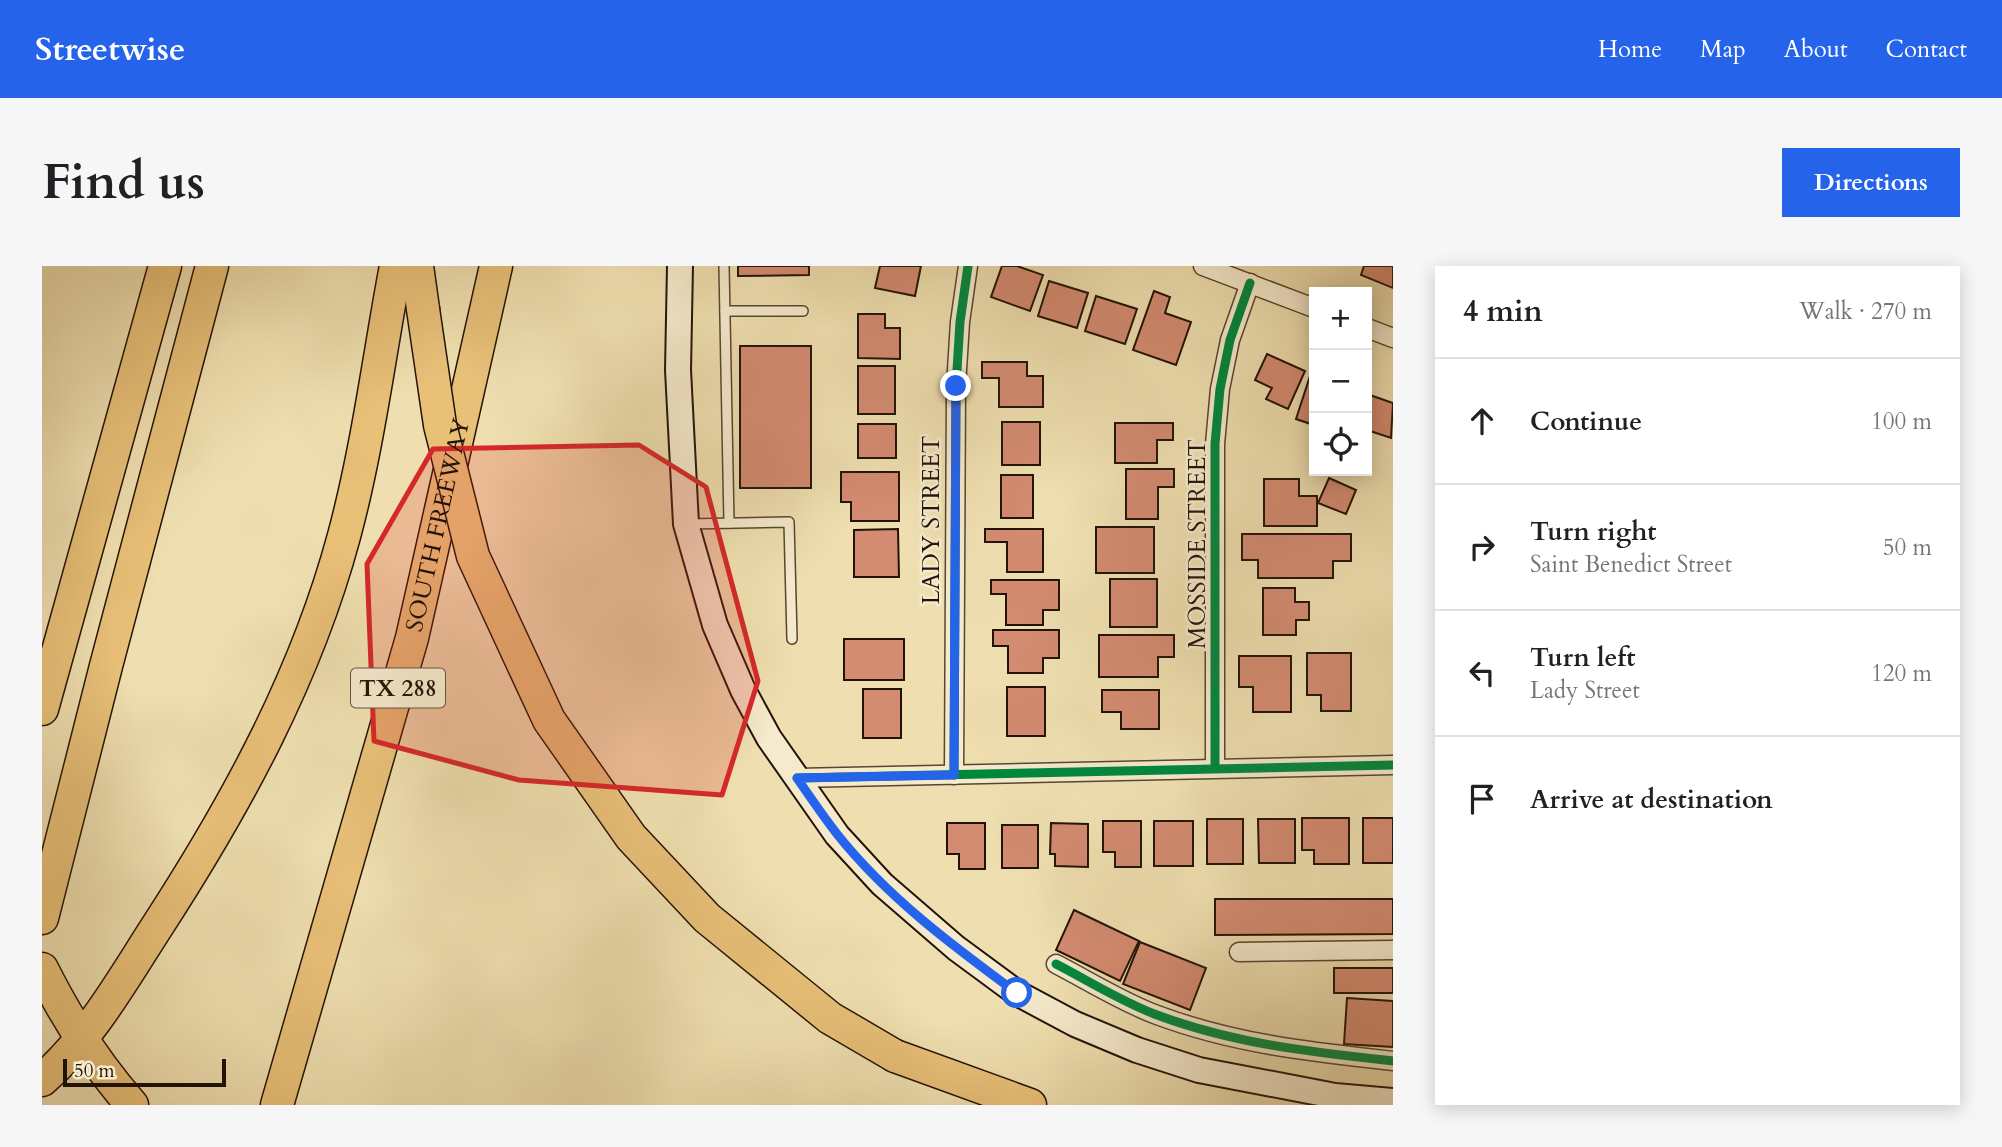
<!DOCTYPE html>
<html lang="en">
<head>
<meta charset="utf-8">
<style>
  :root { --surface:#fff; --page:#f6f6f6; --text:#202124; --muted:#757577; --line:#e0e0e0; --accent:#2563eb }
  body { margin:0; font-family:Cardo,serif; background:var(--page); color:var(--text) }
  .controls { position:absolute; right:21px; top:21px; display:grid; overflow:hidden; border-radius:0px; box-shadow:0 4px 18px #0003 }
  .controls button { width:63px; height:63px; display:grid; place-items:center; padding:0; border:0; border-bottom:2px solid var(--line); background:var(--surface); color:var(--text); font:35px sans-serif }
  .scale { position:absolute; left:21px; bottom:18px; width:163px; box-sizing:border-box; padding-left:7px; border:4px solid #231307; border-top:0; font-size:19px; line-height:24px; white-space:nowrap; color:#231307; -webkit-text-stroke:5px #f5eacc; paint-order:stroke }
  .stop { position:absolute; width:21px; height:21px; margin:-16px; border:5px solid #2563eb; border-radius:50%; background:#fff }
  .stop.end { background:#2563eb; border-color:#fff; box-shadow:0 2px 7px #0008 }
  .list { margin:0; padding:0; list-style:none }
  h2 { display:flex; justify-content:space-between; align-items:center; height:91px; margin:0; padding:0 28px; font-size:30px }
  h2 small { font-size:23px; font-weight:400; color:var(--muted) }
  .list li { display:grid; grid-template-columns:46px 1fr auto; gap:21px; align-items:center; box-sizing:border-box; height:126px; padding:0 28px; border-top:2px solid var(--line) }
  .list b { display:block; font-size:26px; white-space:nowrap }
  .list p { margin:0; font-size:23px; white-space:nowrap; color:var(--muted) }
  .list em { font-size:23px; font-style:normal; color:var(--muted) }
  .icon { flex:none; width:38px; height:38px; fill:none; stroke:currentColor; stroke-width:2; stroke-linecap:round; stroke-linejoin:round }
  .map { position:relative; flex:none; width:1351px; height:839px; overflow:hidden; border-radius:0px }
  header { display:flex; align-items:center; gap:42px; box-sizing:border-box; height:98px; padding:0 35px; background:var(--accent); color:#fff }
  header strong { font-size:33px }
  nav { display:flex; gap:38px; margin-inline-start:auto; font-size:24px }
  .intro { display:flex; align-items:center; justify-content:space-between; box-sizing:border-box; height:168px; padding:0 42px }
  h1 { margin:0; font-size:49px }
  .button { padding:18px 32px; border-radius:0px; background:var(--accent); color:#fff; font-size:24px; font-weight:700 }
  main { display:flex; gap:42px; padding:0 42px }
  aside { flex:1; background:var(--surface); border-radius:0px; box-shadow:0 4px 18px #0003 }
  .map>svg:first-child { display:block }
</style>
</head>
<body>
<header>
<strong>Streetwise</strong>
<nav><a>Home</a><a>Map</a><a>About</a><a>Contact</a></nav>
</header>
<div class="intro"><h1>Find us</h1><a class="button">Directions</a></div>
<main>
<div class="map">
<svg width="1351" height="839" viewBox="0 0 1351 839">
  <rect width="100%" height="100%" fill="#efdfb0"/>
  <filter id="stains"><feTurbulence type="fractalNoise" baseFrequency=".00286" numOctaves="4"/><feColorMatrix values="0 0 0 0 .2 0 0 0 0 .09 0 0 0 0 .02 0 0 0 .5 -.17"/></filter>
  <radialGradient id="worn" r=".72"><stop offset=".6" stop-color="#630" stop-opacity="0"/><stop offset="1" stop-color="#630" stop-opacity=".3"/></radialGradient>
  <g fill="#d38b71" stroke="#231307" stroke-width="2">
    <polygon points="696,0 767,0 767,9 696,10"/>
    <polygon points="838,0 879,0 873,30 833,22"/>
    <polygon points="960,0 975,0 1001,9 988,45 949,31"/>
    <polygon points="1322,0 1351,0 1351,22 1319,9"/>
    <polygon points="1007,15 1046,27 1035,62 996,50"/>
    <polygon points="1112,25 1128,31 1123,47 1149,56 1134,99 1091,84"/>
    <polygon points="1054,30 1095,43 1083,78 1043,65"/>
    <polygon points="816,48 843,48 843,62 858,62 858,93 816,92"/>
    <rect x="698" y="80" width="71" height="142"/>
    <polygon points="1225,88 1263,105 1246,143 1224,133 1230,122 1213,114"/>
    <polygon points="940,96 985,96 985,110 1001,110 1001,141 957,141 957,112 940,112"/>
    <rect x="816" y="100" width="37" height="48"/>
    <polygon points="1269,107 1272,108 1272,159 1254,153"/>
    <polygon points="1325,128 1351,137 1349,172 1325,164"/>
    <rect x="960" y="156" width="38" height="43"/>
    <polygon points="1073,157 1131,157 1131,174 1115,174 1115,197 1073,197"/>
    <rect x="816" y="158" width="38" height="34"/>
    <polygon points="1084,203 1132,203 1132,221 1116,221 1116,253 1084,253"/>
    <polygon points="799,206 857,206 857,255 809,255 809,236 799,236"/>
    <rect x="959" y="209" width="32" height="43"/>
    <polygon points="1287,212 1314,224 1304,248 1276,237"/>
    <polygon points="1222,213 1257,213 1257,230 1275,230 1275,260 1222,260"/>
    <rect x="1054" y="261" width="58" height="46"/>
    <polygon points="856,263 857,311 812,311 812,264"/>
    <polygon points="943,263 1001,263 1001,306 965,306 965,276 943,276"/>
    <polygon points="1200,268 1309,268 1309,295 1291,295 1291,312 1216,312 1216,294 1200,294"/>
    <rect x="1068" y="313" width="47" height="48"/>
    <polygon points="949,314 1017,314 1017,344 1001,344 1001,359 964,359 964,328 949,328"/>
    <polygon points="1221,322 1253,322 1253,336 1267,336 1267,354 1254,354 1254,369 1221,369"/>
    <polygon points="951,364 1017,364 1017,392 1001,392 1001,407 966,407 966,380 951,380"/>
    <polygon points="1057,369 1132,369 1132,391 1116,391 1116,411 1057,411"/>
    <rect x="802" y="373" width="60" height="41"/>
    <polygon points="1265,387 1309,387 1309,445 1279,445 1279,429 1265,429"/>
    <polygon points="1197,390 1249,390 1249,446 1211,446 1211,421 1197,421"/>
    <rect x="965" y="421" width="38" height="49"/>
    <rect x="821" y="423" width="38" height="49"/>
    <polygon points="1060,424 1117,424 1117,463 1079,463 1079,446 1060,446"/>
    <polygon points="1260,552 1307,552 1307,598 1272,598 1272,584 1260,584"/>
    <rect x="1321" y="552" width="30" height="45"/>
    <rect x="1165" y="553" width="36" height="45"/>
    <polygon points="1216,553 1253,553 1253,597 1217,597"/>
    <polygon points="1061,555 1099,555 1099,601 1073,601 1073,586 1061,586"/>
    <rect x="1112" y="555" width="39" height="45"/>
    <polygon points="905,557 943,557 943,603 917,603 917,588 905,588"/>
    <polygon points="1009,557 1046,558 1046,601 1013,600 1013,588 1008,588"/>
    <rect x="960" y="559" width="36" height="43"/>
    <polygon points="1173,633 1351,633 1351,668 1173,669"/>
    <polygon points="1032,644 1097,675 1078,715 1014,684"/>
    <polygon points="1098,676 1164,702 1148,744 1081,718"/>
    <rect x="1292" y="702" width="59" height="25"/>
    <polygon points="1305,732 1351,735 1351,781 1302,778"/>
  </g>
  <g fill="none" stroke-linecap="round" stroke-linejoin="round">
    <g stroke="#564631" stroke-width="12">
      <g id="service">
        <polyline points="682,0 687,257"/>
        <polyline points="683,45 761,45"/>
        <polyline points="645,258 747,256 750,373"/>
      </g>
    </g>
    <g stroke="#564631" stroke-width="21">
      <g id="minor">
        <polyline points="1161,0 1272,42"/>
        <polyline points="1325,62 1351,72"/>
        <polyline points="1173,502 1173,178 1178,123 1188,74 1208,17"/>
        <polyline points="912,509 914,120 918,56 926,0"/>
        <polyline points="755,512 1351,499"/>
        <polyline points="1197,686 1351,684"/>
        <path d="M1014,698C1047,715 1080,736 1115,749C1193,778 1269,786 1351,795"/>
      </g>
    </g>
    <g stroke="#231307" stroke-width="28">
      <polyline id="secondary" points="638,0 636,104 644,258 673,359 701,424 727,472 795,569 840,618 914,682 975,727 1033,758 1095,784 1157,804 1293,830 1351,835"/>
    </g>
    <g stroke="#231307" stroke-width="35">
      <g id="motorway">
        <polyline points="375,0 381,43"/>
        <polyline points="0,443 123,0"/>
        <polyline points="0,652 64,400 170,0"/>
        <path d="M0,703C25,753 53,797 90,839"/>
        <polyline points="853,790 988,839"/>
        <path d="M0,814C49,771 81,713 116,659C195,537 264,411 302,270C326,181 337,90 354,0"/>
        <path id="s1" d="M235,839L370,372L454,0"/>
      </g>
    </g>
    <use href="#service" stroke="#f5eacc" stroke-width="9"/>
    <use href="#minor" stroke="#f5eacc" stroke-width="18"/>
    <use href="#secondary" stroke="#f5eacc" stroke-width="24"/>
    <use href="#motorway" stroke="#e8c078" stroke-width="32"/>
    <g stroke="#231307" stroke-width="35" stroke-linecap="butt">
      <polyline id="motorway-bridge" points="381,43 398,159 431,290 507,454 589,571 665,652 788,752 853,790"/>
    </g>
    <use href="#motorway-bridge" stroke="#e8c078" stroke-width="32"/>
    <g stroke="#f5eacc" stroke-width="13">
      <g id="cycleway">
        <polyline points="1173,502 1173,178 1178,123 1188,74 1208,17"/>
        <polyline points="912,509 914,120 918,56 926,0"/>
        <polyline points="755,512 1351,499"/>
        <path d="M1014,698C1047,715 1080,736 1115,749C1193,778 1269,786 1351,795"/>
      </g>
    </g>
    <use href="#cycleway" stroke="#00873e" stroke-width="9"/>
  </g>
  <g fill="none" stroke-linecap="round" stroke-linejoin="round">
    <path stroke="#2563eb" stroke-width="9" d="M914,120L912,509L755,512C768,531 781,550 795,568C845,631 911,680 975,727"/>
  </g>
  <path fill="#d62828" fill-opacity="0.2" stroke="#d62828" stroke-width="5" stroke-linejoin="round" d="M597,179L664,221L716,415L680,529L477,514L332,475L325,298L391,183Z"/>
  <g text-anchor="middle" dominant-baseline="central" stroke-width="5" stroke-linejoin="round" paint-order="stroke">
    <rect fill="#f5eacc" stroke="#625442" stroke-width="2" x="309" y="402.5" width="94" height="39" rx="5"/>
    <g font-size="23" font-weight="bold" fill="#231307">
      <text x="356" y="422">TX 288</text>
    </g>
    <g font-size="24" fill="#231307" stroke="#f5eacc">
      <text transform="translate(889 254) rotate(-90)">LADY STREET</text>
      <text stroke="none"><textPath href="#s1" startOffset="602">SOUTH FREEWAY</textPath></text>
      <text transform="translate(1155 278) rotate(-90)">MOSSIDE STREET</text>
    </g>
  </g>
  <rect width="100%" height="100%" filter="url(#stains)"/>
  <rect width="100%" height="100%" fill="url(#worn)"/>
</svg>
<div class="controls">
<button>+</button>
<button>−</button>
<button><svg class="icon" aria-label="locate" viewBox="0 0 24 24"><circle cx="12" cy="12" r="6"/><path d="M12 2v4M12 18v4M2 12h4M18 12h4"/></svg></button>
</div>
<div class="scale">50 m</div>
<div class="stop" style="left:975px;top:727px"></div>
<div class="stop end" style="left:914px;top:120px"></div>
</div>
<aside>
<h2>4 min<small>Walk · 270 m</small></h2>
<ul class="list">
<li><svg class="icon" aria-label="ahead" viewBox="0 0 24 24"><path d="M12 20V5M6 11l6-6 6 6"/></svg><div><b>Continue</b></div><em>100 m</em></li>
<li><svg class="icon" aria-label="right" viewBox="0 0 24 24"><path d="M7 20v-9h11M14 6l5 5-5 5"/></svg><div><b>Turn right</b><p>Saint Benedict Street</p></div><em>50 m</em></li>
<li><svg class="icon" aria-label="left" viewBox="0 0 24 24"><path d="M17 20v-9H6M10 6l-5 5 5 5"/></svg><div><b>Turn left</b><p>Lady Street</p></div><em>120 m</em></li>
<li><svg class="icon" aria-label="arrive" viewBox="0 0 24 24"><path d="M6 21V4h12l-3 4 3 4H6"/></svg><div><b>Arrive at destination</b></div></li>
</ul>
</aside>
</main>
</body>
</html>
